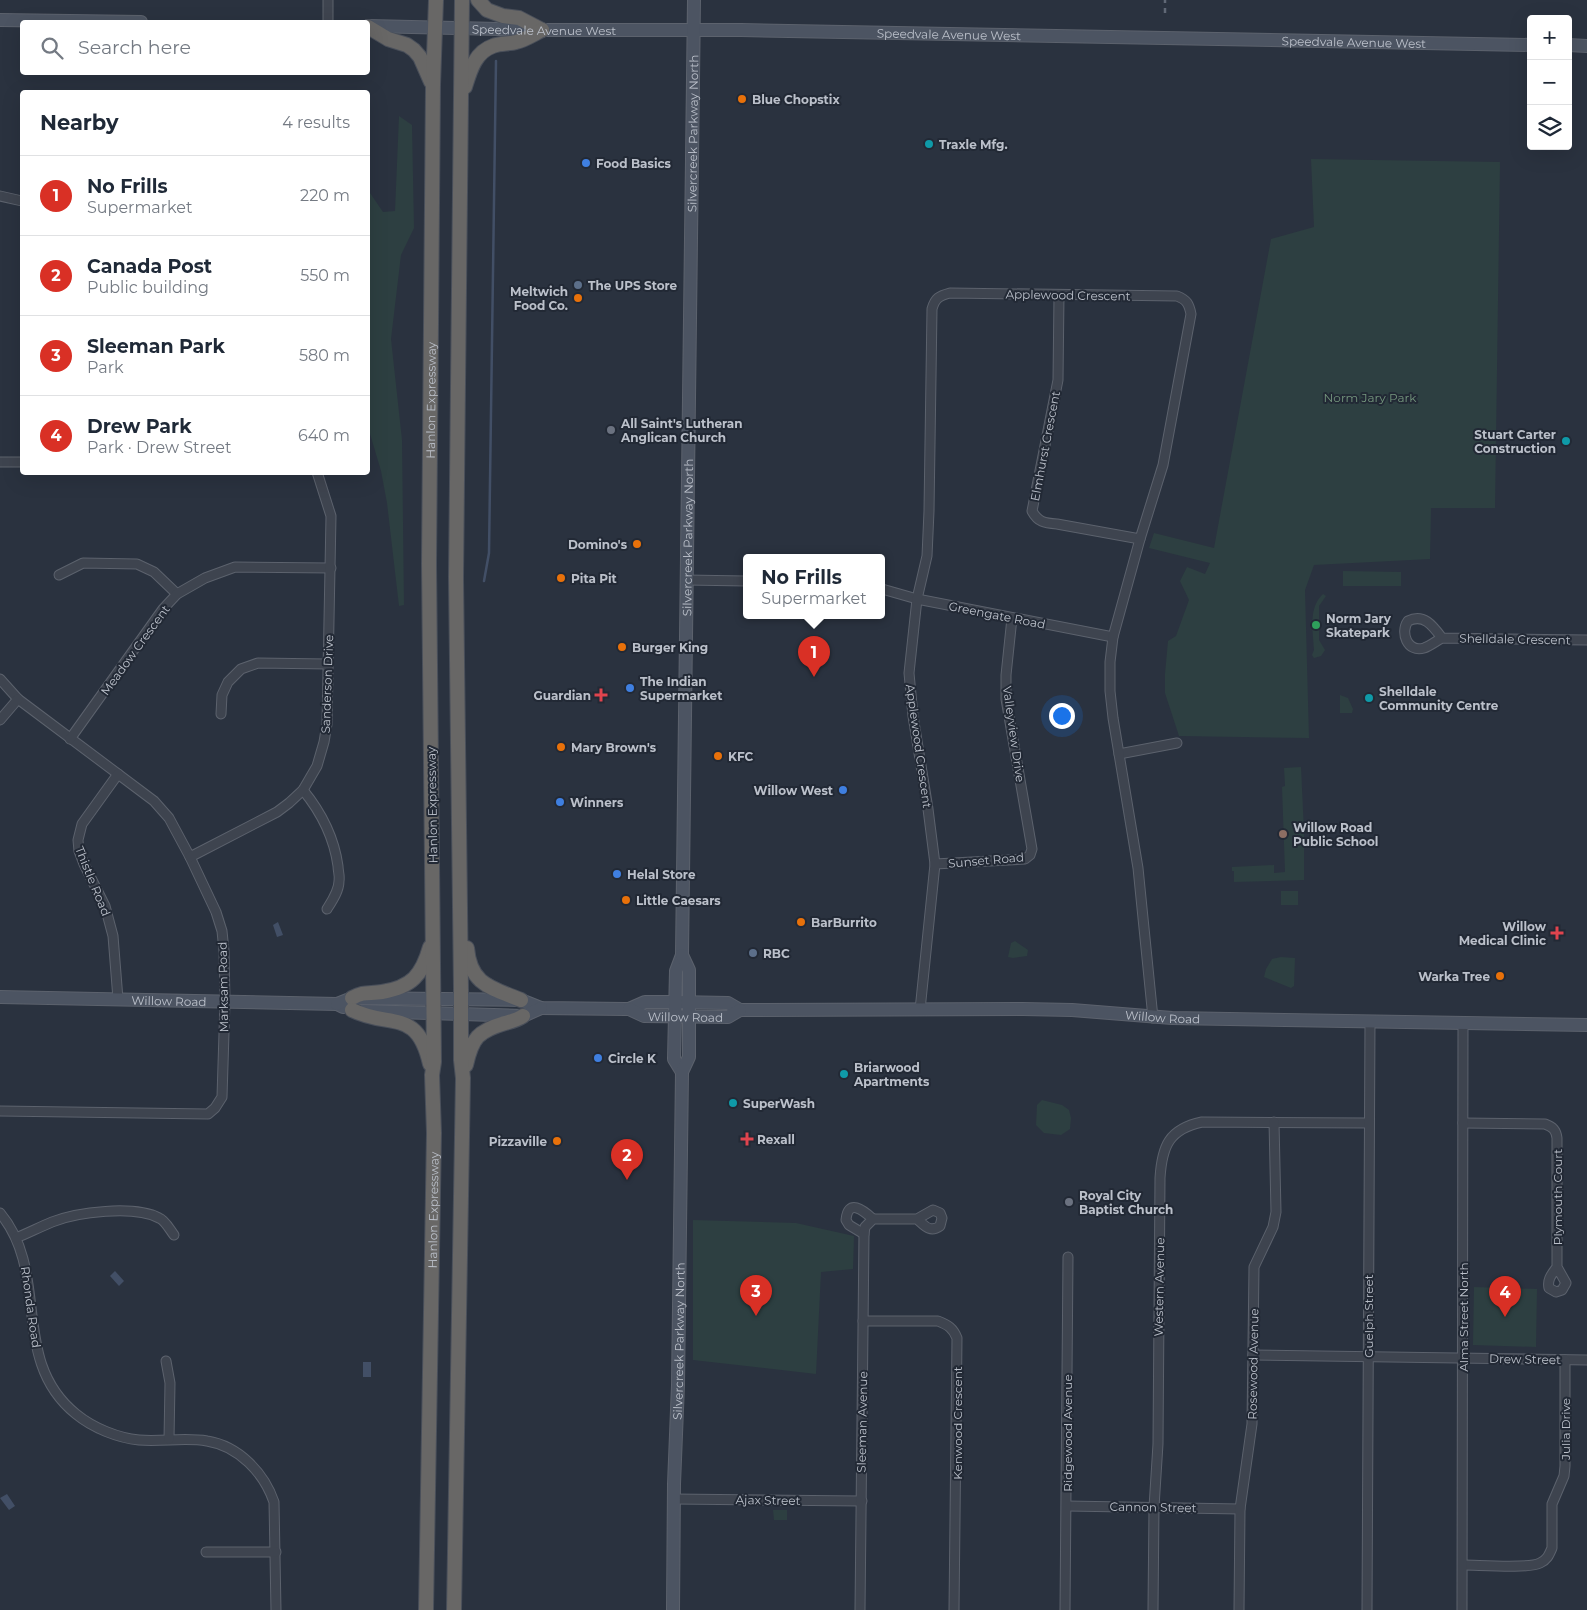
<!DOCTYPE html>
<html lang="en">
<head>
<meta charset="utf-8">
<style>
  :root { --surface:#fff; --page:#f2f2f3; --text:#1f2937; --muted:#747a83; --line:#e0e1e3; --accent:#d93025 }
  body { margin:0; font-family:Montserrat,sans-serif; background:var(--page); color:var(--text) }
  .controls { position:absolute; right:15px; top:15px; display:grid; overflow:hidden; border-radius:5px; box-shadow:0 5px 20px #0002 }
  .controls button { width:45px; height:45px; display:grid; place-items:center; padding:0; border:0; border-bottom:1px solid var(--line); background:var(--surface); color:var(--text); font:25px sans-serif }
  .you { position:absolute; left:1061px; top:715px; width:18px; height:18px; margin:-12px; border:4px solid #fff; border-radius:50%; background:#1a73e8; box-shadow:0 0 0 8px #1a73e833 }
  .badge { display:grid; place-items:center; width:32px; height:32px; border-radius:50%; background:var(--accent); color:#fff; font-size:16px; font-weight:700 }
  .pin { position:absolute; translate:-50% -41px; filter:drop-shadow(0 1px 2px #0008) }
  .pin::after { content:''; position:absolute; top:26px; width:18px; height:15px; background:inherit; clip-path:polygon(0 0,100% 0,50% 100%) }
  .popup { position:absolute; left:743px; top:554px; width:142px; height:65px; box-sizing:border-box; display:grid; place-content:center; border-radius:5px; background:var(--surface); filter:drop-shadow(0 1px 4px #0005); font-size:16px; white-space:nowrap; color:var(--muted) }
  .popup b { font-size:19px; color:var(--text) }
  .popup::after { content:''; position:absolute; left:50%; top:100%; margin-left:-10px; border:10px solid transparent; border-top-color:var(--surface) }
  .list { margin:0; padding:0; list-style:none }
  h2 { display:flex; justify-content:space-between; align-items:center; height:65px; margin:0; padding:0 20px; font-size:21px }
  h2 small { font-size:16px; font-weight:400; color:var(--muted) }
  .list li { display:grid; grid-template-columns:32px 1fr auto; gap:15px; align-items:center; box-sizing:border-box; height:80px; padding:0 20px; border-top:1px solid var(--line) }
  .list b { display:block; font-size:19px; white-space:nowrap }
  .list p { margin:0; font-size:16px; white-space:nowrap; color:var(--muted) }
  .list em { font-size:16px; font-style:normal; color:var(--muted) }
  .icon { flex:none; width:28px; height:28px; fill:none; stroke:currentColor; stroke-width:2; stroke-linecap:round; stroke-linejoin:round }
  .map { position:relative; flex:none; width:1587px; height:1610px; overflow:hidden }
  .search { position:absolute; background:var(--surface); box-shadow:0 5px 20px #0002; left:20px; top:20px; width:350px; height:55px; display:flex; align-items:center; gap:12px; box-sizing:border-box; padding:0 18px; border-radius:5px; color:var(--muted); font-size:19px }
  .panel { position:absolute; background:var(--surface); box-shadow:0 5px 20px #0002; left:20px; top:90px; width:350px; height:385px; border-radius:5px }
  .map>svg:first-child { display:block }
</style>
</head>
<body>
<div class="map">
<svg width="1587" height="1610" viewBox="0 0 1587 1610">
  <rect width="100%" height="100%" fill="#2a323f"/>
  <g fill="#2d3f41">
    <polygon points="399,116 412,125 414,228 401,255 391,339 402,440 404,605 399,606 387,503 381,471 368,427 368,190 383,212 395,211"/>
    <polygon points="1311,159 1500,162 1495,508 1431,508 1430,559 1314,565 1305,590 1309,738 1179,736 1165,693 1165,674 1168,641 1176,636 1189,600 1180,581 1187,567 1205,574 1210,563 1149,548 1154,533 1214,548 1271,239 1314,227"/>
    <polygon points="1343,571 1401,572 1401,586 1343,586"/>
    <path d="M1323,594L1326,596L1319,606V640L1325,650L1321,656L1314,658L1312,655L1314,650C1313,630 1308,608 1323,594Z"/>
    <polygon points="1340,695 1348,698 1353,709 1352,713 1340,713"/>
    <polygon points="1301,767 1304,831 1304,880 1234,882 1234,871 1232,871 1232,867 1274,865 1274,873 1285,872 1282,787 1285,786 1284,768"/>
    <rect x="1281" y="891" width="17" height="14"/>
    <polygon points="1015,941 1028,950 1027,956 1013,958 1008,957 1011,943"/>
    <polygon points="1281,957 1295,958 1294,986 1291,988 1264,977 1266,969 1272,959"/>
    <polygon points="1042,1100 1062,1105 1069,1110 1071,1118 1070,1129 1061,1135 1044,1133 1036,1125 1037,1105"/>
    <polygon points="693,1220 796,1223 854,1236 853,1269 821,1272 816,1374 693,1360"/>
    <polygon points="1474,1287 1537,1289 1536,1347 1473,1345"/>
    <polygon points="773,1510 787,1510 787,1520 774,1520"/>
  </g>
  <g fill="#424f66">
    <polygon points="278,922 283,935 277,937 273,925"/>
    <polygon points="115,1271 124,1281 119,1286 110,1276"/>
    <rect x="363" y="1362" width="8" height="15"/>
    <polygon points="7,1494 15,1506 9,1510 0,1498"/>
  </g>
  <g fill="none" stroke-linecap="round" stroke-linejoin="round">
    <polyline stroke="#424f66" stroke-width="2.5" points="484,581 489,553 496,61"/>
    <g stroke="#5c626d" stroke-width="11">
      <g id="minor">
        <polyline points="328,22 328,0"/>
        <polyline points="0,196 22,201"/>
        <path d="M1059,295L1058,380L1032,511C1038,522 1044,523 1057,524L1140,539"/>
        <polyline points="0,462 22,462"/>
        <polyline points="59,575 83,563 137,564 154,572 177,594"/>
        <polyline points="686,580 746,581"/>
        <polyline points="882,589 917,599 1113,637"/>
        <path d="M1442,638C1433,626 1424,613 1408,621C1400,632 1407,653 1424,648C1430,646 1436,641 1442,638L1587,640"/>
        <polyline points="0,679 18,699 154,801 169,818 190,857 216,912 222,931 224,951 225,1001 222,1097 215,1108 208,1114 0,1111"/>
        <polyline points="221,714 222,695 228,682 241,669 258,663 328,664"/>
        <polyline points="0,720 18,699"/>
        <polyline points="70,739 163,609 177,594 205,578 235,567 331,568"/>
        <polyline points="1119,754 1177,743"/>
        <polyline points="118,774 82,824 78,840 79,851 84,864 105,906 113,936 118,999"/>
        <path d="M303,790C321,812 334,837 338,866C338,871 340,876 339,881C339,891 332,901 327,909"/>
        <polyline points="190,857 277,812 289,803 303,790 317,766 324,742 327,724 331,516 317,472"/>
        <polyline points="935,864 1025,859 1030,855 1032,849 1006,699 1006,675 1012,618"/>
        <path d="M920,1010L935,864L928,809L913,716L909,673L917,599L927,556L929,511L932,309C935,298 939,296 950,293L1177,296C1187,300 1189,304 1191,314L1163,465L1140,539L1113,637L1110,662V691L1113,718L1138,868L1153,1018"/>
        <path d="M1463,1123L1545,1124C1553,1127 1556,1130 1557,1138V1267L1566,1283L1562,1290L1556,1292L1549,1288C1547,1279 1552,1274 1557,1267"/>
        <path d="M0,1213C51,1274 9,1360 76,1414C93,1428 118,1438 139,1440C162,1442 185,1437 207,1441C239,1446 264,1473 274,1502L276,1610"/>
        <path d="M864,1234L849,1225L846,1220C848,1198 863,1210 873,1219"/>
        <path d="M16,1238C28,1233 40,1227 52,1222C77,1212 134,1205 159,1218C165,1220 170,1230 174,1235"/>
        <path d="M863,1321H938C948,1325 953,1328 957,1338L954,1610"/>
        <polyline points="1253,1355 1587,1360"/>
        <polyline points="166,1361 170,1383 169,1439"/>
        <polyline points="674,1499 862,1501"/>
        <polyline points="1067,1506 1240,1509"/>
        <polyline points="206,1552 276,1552"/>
        <path d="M1463,1565C1479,1565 1529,1569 1540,1563C1547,1560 1549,1555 1552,1548V1504L1564,1476L1565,1466V1360"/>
        <path d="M860,1610L864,1234L865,1227L873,1219H917L933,1210L940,1213L942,1218L940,1226C930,1233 925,1226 917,1219"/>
        <polyline points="1065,1610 1068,1257"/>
        <path d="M1153,1610L1154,1507L1158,1444L1160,1178C1162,1146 1169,1129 1202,1122L1368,1123"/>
        <polyline points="1239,1610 1240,1509 1252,1424 1254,1267 1273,1227 1276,1212 1274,1122"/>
        <polyline points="1367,1610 1370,1021"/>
        <polyline points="1462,1610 1463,1023"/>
      </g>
    </g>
    <g stroke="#5c626d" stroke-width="14">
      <g id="secondary">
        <polyline points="0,20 141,22"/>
        <path id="s1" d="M368,26L542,30H741L1531,45"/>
        <polyline points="1568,45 1587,46"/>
        <path id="s2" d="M0,997L337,1004L343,1007"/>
        <path id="s3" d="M337,1004L352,998L521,1000L541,1008L625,1009H629L645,1002H675L728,1003L740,1010L1023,1009L1072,1010L1172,1018L1587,1025"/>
        <path id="s4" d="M629,1009L644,1016L728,1017L740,1010"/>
        <polyline points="363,1011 523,1016 541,1008"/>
        <path id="s5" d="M682,1072L674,1059L676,971L682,955L694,0"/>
        <path id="s6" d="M673,1610L674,1484L678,1385L682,1072L689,1057V970L682,955"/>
      </g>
    </g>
    <g stroke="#494f5a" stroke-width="16">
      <g id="trunk">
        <polyline points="478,0 487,10 503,16 519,18 542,30"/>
        <polyline points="368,27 388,39 407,45 414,50 420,57 431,82"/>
        <path d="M465,87C470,71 475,52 493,46C500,43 509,44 516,42C525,40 534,34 542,30"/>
        <path d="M467,948C470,985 492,988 521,1000"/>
        <path d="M352,998C364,991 369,994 382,992C412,987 422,975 430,947"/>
        <path d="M352,1010C390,1029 417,1007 430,1064"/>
        <path d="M466,1065C472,1038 478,1031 505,1023C512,1021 517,1020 523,1016"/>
        <path id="s7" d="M426,1610L434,1133L432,1075L434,1062L429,564L433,85L436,0"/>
        <polyline points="454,1610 463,1078 461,1060 461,989 456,578 462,0"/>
      </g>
    </g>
    <use href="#minor" stroke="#3e444f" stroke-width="9"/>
    <use href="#secondary" stroke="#4c5462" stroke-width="12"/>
    <use href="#trunk" stroke="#686766" stroke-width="14"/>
    <polyline stroke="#606876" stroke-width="2.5" stroke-dasharray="5 5" stroke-linecap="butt" points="1165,13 1165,0"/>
  </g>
  <g fill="#e8710a" stroke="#222935" stroke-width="2">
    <circle cx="742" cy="99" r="5"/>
    <circle cx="578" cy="298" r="5"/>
    <circle cx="637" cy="544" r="5"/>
    <circle cx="561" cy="578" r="5"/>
    <circle cx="622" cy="647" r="5"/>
    <circle cx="561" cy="747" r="5"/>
    <circle cx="718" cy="756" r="5"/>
    <circle cx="626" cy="900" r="5"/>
    <circle cx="801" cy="922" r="5"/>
    <circle cx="1500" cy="976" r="5"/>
    <circle cx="557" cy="1141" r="5"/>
  </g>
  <g fill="#0f9aa8" stroke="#222935" stroke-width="2">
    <circle cx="929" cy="144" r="5"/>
    <circle cx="1566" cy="441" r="5"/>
    <circle cx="1369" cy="698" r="5"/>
    <circle cx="844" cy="1074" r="5"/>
    <circle cx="733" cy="1103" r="5"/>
  </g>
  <g fill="#3f7fe0" stroke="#222935" stroke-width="2">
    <circle cx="586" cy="163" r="5"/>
    <circle cx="630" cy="688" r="5"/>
    <circle cx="843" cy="790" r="5"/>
    <circle cx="560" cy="802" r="5"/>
    <circle cx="617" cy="874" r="5"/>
    <circle cx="598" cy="1058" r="5"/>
  </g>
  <g fill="#5c6f8a" stroke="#222935" stroke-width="2">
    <circle cx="578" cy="285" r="5"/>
    <circle cx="753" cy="953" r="5"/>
  </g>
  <g fill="#6b7280" stroke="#222935" stroke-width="2">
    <circle cx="611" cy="430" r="5"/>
    <circle cx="1069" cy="1202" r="5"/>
  </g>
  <circle fill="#2e9e5b" stroke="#222935" stroke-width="2" cx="1316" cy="625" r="5"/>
  <g fill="#e0444e" stroke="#222935" stroke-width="2">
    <path d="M598.5 687.5h5v5h5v5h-5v5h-5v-5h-5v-5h5z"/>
    <path d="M1554.5 925.5h5v5h5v5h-5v5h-5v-5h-5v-5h5z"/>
    <path d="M744.5 1131.5h5v5h5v5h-5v5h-5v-5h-5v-5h5z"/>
  </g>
  <circle fill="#8d6e63" stroke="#222935" stroke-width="2" cx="1283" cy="834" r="5"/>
  <g text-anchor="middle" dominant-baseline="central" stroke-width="4" stroke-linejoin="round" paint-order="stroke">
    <g font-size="12" fill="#bbc0ca" stroke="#222935">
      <text stroke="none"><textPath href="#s1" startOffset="176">Speedvale Avenue West</textPath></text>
      <text stroke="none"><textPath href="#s1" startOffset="581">Speedvale Avenue West</textPath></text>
      <text stroke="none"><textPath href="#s1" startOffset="986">Speedvale Avenue West</textPath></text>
      <text stroke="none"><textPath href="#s5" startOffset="942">Silvercreek Parkway North</textPath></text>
      <text transform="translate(1068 295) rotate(1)">Applewood Crescent</text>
      <text stroke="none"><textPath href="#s7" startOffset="1210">Hanlon Expressway</textPath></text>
      <text transform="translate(1045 446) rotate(-79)">Elmhurst Crescent</text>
      <text stroke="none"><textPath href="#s5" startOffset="538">Silvercreek Parkway North</textPath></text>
      <text transform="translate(997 615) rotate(11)">Greengate Road</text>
      <text transform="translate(1515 639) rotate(1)">Shelldale Crescent</text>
      <text transform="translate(135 650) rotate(-54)">Meadow Crescent</text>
      <text transform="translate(327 684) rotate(-88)">Sanderson Drive</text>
      <text transform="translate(1014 734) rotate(82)">Valleyview Drive</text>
      <text transform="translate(919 746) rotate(82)">Applewood Crescent</text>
      <text transform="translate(432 805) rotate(-91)">Hanlon Expressway</text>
      <text transform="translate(986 860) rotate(-5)">Sunset Road</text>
      <text transform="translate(93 881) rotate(68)">Thistle Road</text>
      <text transform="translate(223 987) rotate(-91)">Marksam Road</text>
      <text stroke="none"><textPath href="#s2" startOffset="169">Willow Road</textPath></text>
      <text stroke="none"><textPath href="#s4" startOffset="58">Willow Road</textPath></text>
      <text stroke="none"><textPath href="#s3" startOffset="832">Willow Road</textPath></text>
      <text transform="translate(1557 1197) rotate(-90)">Plymouth Court</text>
      <text stroke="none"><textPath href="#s7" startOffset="400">Hanlon Expressway</textPath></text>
      <text transform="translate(1159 1287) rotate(-89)">Western Avenue</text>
      <text transform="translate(31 1307) rotate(82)">Rhonda Road</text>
      <text transform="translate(1368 1316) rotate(-90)">Guelph Street</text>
      <text transform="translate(1463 1317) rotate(-90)">Alma Street North</text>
      <text stroke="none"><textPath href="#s6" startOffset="269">Silvercreek Parkway North</textPath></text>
      <text transform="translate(1525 1359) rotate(1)">Drew Street</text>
      <text transform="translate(1253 1364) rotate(-89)">Rosewood Avenue</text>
      <text transform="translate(862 1422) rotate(-89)">Sleeman Avenue</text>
      <text transform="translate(957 1423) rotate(-90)">Kenwood Crescent</text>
      <text transform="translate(1565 1429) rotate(-90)">Julia Drive</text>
      <text transform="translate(1067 1433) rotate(-90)">Ridgewood Avenue</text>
      <text transform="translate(768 1500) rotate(1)">Ajax Street</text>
      <text transform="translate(1153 1507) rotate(1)">Cannon Street</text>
    </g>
    <g font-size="12" font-weight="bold" fill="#bbc0ca" stroke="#222935" text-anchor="start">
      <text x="752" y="99">Blue Chopstix</text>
      <text x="939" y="144">Traxle Mfg.</text>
      <text x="596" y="163">Food Basics</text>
      <text x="588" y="285">The UPS Store</text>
      <text x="568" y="291" text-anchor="end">Meltwich<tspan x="568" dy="14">Food Co.</tspan></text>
      <text x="621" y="423">All Saint's Lutheran<tspan x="621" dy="14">Anglican Church</tspan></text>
      <text x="1556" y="434" text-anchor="end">Stuart Carter<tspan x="1556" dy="14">Construction</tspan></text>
      <text x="627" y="544" text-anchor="end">Domino's</text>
      <text x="571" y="578">Pita Pit</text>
      <text x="1326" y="618">Norm Jary<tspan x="1326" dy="14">Skatepark</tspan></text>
      <text x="632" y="647">Burger King</text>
      <text x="640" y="681">The Indian<tspan x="640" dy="14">Supermarket</tspan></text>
      <text x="1379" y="691">Shelldale<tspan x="1379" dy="14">Community Centre</tspan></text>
      <text x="591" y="695" text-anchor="end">Guardian</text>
      <text x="571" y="747">Mary Brown's</text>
      <text x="728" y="756">KFC</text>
      <text x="833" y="790" text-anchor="end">Willow West</text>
      <text x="570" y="802">Winners</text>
      <text x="1293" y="827">Willow Road<tspan x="1293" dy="14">Public School</tspan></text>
      <text x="627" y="874">Helal Store</text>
      <text x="636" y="900">Little Caesars</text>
      <text x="811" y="922">BarBurrito</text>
      <text x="1546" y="926" text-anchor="end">Willow<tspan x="1546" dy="14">Medical Clinic</tspan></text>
      <text x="763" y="953">RBC</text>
      <text x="1490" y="976" text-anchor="end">Warka Tree</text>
      <text x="608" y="1058">Circle K</text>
      <text x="854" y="1067">Briarwood<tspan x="854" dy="14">Apartments</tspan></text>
      <text x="743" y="1103">SuperWash</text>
      <text x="757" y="1139">Rexall</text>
      <text x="547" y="1141" text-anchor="end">Pizzaville</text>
      <text x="1079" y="1195">Royal City<tspan x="1079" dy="14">Baptist Church</tspan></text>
    </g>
    <g font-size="12" fill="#75977e" stroke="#222935">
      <text x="1370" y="397">Norm Jary Park</text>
    </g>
  </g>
</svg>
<div class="controls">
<button>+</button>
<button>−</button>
<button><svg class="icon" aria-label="layers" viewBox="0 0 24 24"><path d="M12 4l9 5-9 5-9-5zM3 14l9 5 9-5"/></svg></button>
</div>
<div class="you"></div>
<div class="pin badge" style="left:814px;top:677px">1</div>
<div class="popup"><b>No Frills</b>Supermarket</div>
<div class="pin badge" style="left:627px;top:1180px">2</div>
<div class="pin badge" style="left:756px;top:1316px">3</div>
<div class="pin badge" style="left:1505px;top:1317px">4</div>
<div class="search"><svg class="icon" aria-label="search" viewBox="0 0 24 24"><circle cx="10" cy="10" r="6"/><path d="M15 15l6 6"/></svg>Search here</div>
<section class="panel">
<h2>Nearby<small>4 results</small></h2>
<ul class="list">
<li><span class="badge">1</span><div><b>No Frills</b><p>Supermarket</p></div><em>220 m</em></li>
<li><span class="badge">2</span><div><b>Canada Post</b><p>Public building</p></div><em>550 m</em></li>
<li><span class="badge">3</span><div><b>Sleeman Park</b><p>Park</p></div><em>580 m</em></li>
<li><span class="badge">4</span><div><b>Drew Park</b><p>Park · Drew Street</p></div><em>640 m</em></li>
</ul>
</section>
</div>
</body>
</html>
